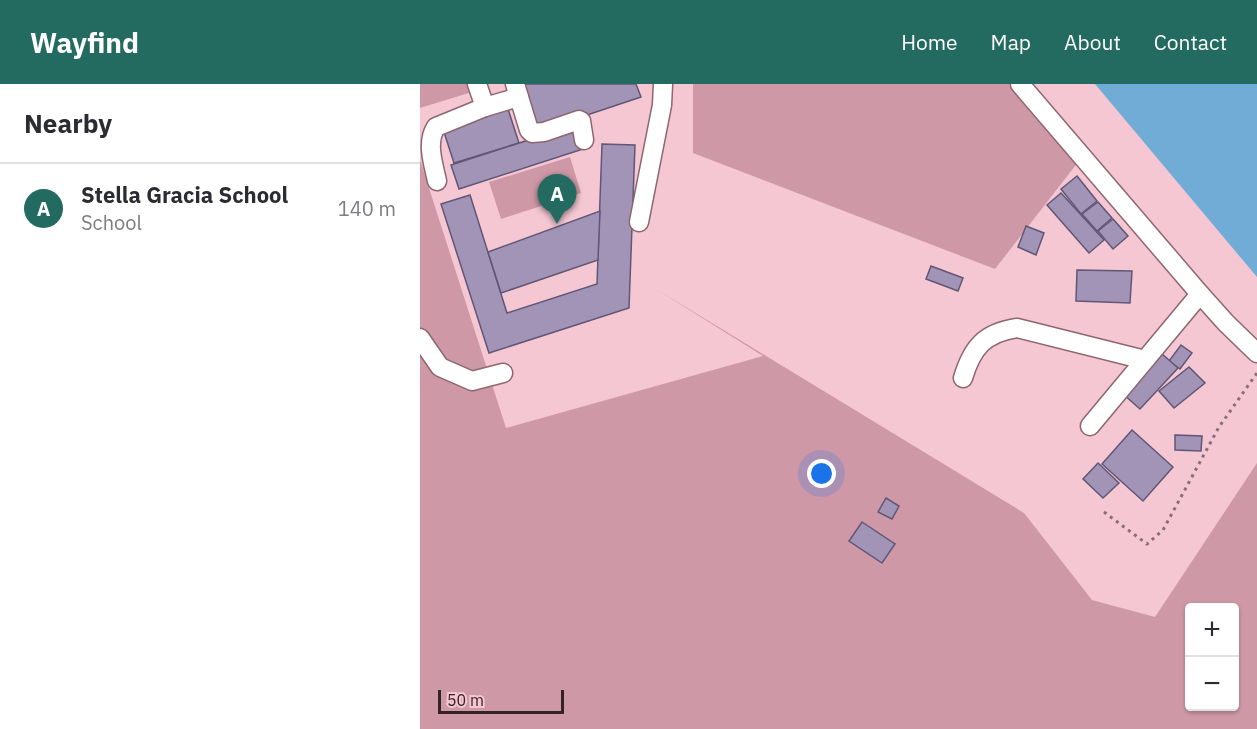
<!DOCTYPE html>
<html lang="en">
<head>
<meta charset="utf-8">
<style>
  :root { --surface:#fff; --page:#f7f7f7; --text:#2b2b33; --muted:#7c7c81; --line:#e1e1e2; --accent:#236a60 }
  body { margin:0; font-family:"IBM Plex Sans",sans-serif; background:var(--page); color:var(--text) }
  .controls { position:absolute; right:18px; bottom:18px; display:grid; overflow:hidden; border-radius:6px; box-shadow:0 2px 4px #0004 }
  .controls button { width:54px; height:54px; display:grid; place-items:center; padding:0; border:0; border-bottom:2px solid var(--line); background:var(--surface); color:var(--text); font:30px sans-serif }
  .scale { position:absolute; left:18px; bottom:15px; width:126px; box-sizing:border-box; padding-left:6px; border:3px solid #332226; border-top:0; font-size:16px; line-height:21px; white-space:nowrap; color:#332226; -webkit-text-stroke:4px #f4c7d2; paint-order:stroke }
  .you { position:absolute; left:402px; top:390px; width:21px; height:21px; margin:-15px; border:4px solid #fff; border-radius:50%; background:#1a73e8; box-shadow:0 0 0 9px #1a73e833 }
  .badge { display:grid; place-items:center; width:39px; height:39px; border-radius:50%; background:var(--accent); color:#fff; font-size:20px; font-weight:700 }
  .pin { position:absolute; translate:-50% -50px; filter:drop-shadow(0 2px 3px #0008) }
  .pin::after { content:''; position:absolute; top:32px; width:21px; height:18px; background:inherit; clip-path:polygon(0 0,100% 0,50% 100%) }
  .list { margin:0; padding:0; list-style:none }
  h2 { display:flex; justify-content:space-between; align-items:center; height:78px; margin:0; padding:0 24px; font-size:26px }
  h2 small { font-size:20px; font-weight:400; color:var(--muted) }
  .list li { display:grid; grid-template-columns:39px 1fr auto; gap:18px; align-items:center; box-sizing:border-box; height:90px; padding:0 24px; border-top:2px solid var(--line) }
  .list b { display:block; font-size:22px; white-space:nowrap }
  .list p { margin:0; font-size:20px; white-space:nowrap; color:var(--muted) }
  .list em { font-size:20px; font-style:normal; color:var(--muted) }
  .map { position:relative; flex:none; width:837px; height:645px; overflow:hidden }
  header { display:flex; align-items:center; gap:36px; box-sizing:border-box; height:84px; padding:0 30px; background:var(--accent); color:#fff }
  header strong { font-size:28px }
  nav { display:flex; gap:33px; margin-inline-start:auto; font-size:21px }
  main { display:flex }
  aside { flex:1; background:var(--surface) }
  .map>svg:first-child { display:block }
</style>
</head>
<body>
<header>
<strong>Wayfind</strong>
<nav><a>Home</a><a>Map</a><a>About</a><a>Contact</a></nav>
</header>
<main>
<aside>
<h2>Nearby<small></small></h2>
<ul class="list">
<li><span class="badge">A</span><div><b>Stella Gracia School</b><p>School</p></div><em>140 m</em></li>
</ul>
</aside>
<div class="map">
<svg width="837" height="645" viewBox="0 0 837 645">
  <rect width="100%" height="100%" fill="#f4c7d2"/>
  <g fill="#cf98a7" fill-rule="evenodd">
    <polygon points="0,0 49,0 52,8 0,24"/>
    <polygon points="273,0 601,0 662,73 575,185 273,69"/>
    <polygon points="150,73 161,109 81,135 69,98"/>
    <path d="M0,76L86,344L343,272L236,205L604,429L672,516L735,533L837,379V645H0ZM770,524H814V622H770Z"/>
  </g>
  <polygon fill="#71acd7" points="675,0 837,0 837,193"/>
  <g fill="#a194b7" stroke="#625676" stroke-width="1.5">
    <polygon points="107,0 216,0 221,13 119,47 103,1"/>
    <polygon points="88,25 99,59 34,79 23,45"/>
    <polygon points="155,41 163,65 39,105 31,81"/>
    <polygon points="182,60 215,61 209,224 69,269 21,120 50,111 87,229 177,200"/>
    <polygon points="657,92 677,117 661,130 641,105"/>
    <polygon points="641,109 684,156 669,169 627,121"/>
    <polygon points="678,118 692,134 677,147 662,130"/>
    <polygon points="180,127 178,176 81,209 68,168"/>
    <polygon points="693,135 708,152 693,165 678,147"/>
    <polygon points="606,142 624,149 616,171 598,163"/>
    <polygon points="511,182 543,194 538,207 506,195"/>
    <polygon points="657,186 712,187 710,219 656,217"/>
    <polygon points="761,261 772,269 760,285 749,277"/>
    <polygon points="741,269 758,284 720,325 703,310"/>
    <polygon points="769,283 785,299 754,324 739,307"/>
    <polygon points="712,346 753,383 723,417 682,380"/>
    <polygon points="755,351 782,352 781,367 755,366"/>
    <polygon points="678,379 699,399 683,414 663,395"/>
    <polygon points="466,414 479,422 472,435 458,428"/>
    <polygon points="442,438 475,460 462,479 429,457"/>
  </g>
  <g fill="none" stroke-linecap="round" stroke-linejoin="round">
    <g stroke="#8e6670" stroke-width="21">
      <g id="minor">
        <polyline points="57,0 65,23"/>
        <polyline points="95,0 109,46 112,49 124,48 159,36 161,37 164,56"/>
        <polyline points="600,0 780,210 806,239 837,269"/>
        <path d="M17,97C13,79 6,58 16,43L65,23L99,13"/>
        <polyline points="219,138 242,21 243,0"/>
        <polyline points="0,254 20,283 52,297 83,289"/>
        <path d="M543,294C552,264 564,249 597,244L725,276"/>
        <polyline points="670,342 780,210"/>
      </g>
    </g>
    <polyline stroke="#8b6d74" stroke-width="3" stroke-dasharray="3 4.5" stroke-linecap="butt" points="684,428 727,460 743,446 799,343 837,289"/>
    <use href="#minor" stroke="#fff" stroke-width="18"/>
  </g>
</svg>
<div class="controls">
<button>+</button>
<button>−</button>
</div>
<div class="scale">50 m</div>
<div class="you"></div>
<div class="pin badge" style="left:137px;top:140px">A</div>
</div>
</main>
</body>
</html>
